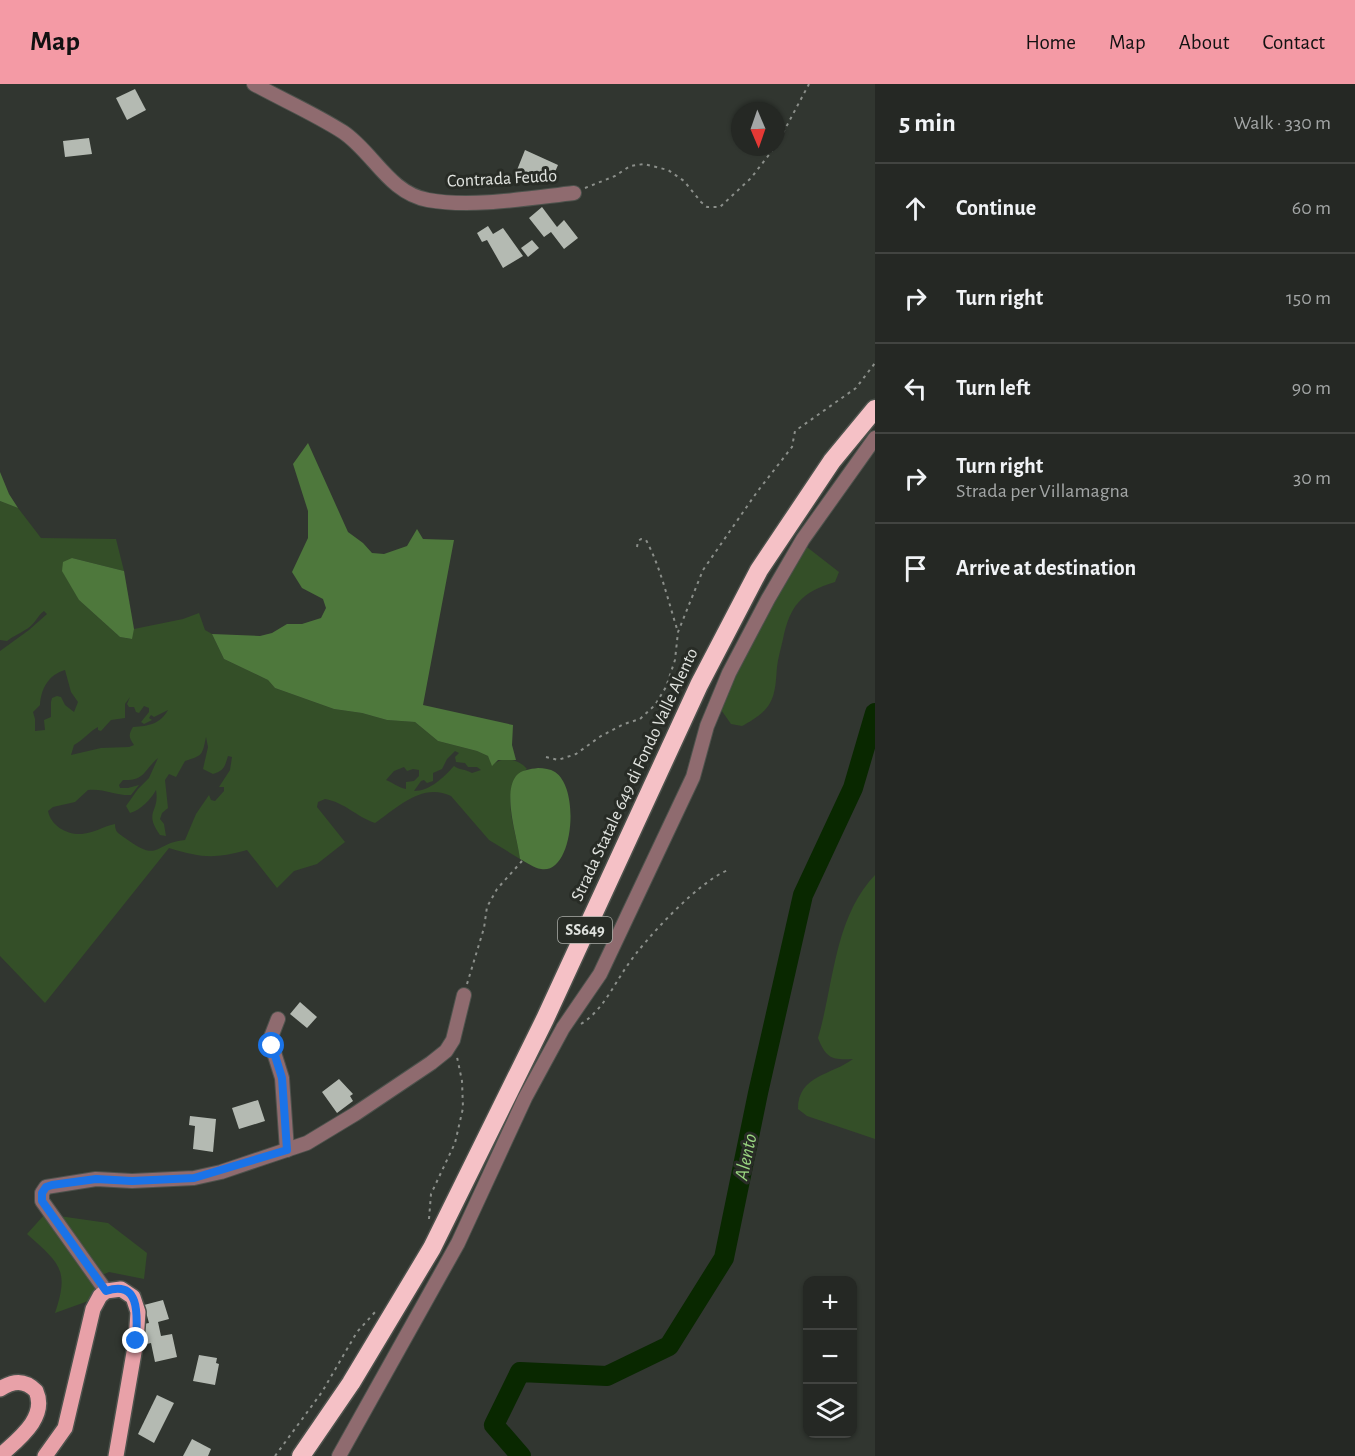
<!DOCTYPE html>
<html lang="en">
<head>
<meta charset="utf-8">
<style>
  :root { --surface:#252824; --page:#2d302c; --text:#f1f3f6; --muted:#a3a6a6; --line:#424441; --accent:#f49aa5 }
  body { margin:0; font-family:"Alegreya Sans",sans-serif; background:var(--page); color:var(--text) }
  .controls { position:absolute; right:18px; bottom:18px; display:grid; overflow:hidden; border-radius:12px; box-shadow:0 2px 4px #0004 }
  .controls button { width:54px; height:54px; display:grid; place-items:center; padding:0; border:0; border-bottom:2px solid var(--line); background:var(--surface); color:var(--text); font:30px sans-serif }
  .compass { position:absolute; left:731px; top:18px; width:54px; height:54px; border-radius:50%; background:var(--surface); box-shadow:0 2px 4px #0004; rotate:178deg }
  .stop { position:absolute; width:18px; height:18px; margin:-14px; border:4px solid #1a73e8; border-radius:50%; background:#fff }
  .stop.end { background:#1a73e8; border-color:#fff; box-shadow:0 2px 6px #0008 }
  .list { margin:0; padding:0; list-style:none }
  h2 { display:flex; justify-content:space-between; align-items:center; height:78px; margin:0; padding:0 24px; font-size:26px }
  h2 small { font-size:20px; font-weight:400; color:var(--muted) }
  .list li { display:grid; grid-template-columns:39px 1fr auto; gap:18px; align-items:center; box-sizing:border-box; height:90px; padding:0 24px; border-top:2px solid var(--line) }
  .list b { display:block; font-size:22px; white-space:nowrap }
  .list p { margin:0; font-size:20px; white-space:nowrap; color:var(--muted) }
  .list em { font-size:20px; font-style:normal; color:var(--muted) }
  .icon { flex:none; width:33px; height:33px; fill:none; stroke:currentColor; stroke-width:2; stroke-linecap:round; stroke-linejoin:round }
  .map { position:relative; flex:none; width:875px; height:1372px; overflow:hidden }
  header { display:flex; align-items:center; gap:36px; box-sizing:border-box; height:84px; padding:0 30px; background:var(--accent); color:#111 }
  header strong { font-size:28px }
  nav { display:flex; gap:33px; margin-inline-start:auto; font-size:21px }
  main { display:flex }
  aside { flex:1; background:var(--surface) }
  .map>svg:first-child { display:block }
</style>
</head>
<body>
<header>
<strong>Map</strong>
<nav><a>Home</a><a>Map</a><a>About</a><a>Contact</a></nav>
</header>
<main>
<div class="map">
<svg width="875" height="1372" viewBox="0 0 875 1372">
  <rect width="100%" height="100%" fill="#313630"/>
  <g fill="#344f28" fill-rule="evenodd">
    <path d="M0,417L18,424L41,454L116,455L124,487L72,474L79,516L120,553L131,555L134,545L183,535L199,529L205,546L212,550L224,575L268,596L275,604L334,625L362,629L387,636L415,638L438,657L477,667L488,672L493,681C502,671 519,675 527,685C496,704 517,747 520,775L489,756L451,712C422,698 397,724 375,739C357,733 344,718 325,715L318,718L317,723L345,758L317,780L294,787L277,804L247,766C214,775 202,774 169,764L45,919L0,872V567L29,546L47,530L44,527C37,532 34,542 25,546C19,550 13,552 7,557L0,556ZM65,586L71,608L78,618L74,628L65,621L61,613L57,612L52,614L51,618V633L44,636L45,646L35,647V635L33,628L40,621C41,605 48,591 65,586ZM130,613L127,620L129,623H134L136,628L139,629L144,622L149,624V628L141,638L144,640L152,636L149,634L151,631L154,633L168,626C160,640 149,642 133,643C128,651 129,654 134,661L129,663L101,664L71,671L74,661C83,656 90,647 98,643V646L101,647L111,636L125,634V620ZM206,653L208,663L203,685L213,690C224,687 225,682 228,672L232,673L230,686L219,703H224V707L215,717L211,716L209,711L196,730L185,756C153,759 160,780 125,754C118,749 115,748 115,740C104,742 94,749 82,750C67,751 51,742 48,727L53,723L75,718L88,706C103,704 117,712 131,711L139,701L128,704H120L119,701L123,696C145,697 143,687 158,674L149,694L138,705L126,722L130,729C141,726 151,715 156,706C160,729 143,727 160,751L166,752L164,740L160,735L162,729L168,724L165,696L169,690L176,693L185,677C203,671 202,672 206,653ZM455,667L459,669L455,673L456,678L465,679L468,683H477L481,686L472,689C465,685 459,686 454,682C444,693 430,707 414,707L421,697L424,696L427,699L433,697V689L442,685L447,675ZM404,683L407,687L413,685L419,686V692L414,697L406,698V705C397,703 394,699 386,696L394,687Z"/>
    <path d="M803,460L839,488L835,498C801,508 790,522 783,555C781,564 778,574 777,583C776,594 776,609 770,619C765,629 751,637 742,642L731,640L719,623L754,546Z"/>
    <path d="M875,791V1055L807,1032L798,1025C798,991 832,991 853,975C833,976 826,975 818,954C834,900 834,834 875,791Z"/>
    <path d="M45,1130L108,1139L147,1169L144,1195L109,1188L102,1191L91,1216L55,1229C70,1185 59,1179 27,1150Z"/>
  </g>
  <g fill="#4e783c">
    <polygon points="308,359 348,448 363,459 372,469 384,470 407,462 417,445 423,455 454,456 423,621 513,641 512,661 516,676 498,676 492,682 488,672 477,667 438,657 415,638 387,636 362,629 334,625 275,604 268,596 224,575 212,550 260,552 272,549 287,540 302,540 321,534 326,524 323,515 302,504 292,488 308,454 308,427 293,380"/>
    <polygon points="0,388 9,410 18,424 0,417"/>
    <polygon points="72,474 124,487 134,545 132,555 120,553 79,516 62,487 63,478"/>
    <path d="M538,684C544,684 550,685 555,688C581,705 573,791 541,785C534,784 526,778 520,775C518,755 502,710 516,692C521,686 530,685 538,684Z"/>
  </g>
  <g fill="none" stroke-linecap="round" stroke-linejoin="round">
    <polyline stroke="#092800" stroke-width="20" points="521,1372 494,1341 520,1288 607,1292 669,1262 724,1174 758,1009 803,811 853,704 875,629"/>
  </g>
  <g fill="#b4bab2">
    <polygon points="135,5 146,26 127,36 116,14"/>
    <polygon points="89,54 92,70 65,73 63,57"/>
    <polygon points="525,66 558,81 551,97 538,92 537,94 517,86"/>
    <polygon points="542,123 557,143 564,136 578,154 564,165 551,148 544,153 529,134"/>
    <polygon points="488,142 493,150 503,144 523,172 503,184 487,156 482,158 477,149"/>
    <polygon points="532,156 539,164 528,173 521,164"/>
    <polygon points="300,918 317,933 307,944 290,930"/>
    <polygon points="339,995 353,1010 350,1012 353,1017 337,1029 322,1008"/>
    <polygon points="258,1016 265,1037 239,1045 232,1024"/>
    <polygon points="190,1032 216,1035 213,1068 193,1065 195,1042 189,1041"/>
    <polygon points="163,1216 169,1235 158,1238 161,1252 172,1250 177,1273 155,1278 151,1259 142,1261 138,1241 149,1239 144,1221"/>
    <polygon points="199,1271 217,1274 216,1279 219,1280 215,1301 193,1297"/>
    <polygon points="157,1311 174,1319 154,1359 138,1350"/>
    <polygon points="192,1355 211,1365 208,1372 183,1372"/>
  </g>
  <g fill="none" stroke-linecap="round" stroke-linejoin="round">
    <g stroke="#4d524c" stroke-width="16">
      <g id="minor">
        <path d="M254,0C283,16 315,30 343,48C373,68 389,109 428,116C472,124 530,114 574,109"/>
        <polyline points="278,935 271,953 272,962 282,994 287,1066"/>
        <polyline points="106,1207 42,1117 42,1109 46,1103 96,1095 132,1097 194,1094 221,1088 307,1059 355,1030 431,979 446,967 453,956 464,911"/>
        <polyline points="339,1372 458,1159 525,1014 563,944 600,890 693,693 707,642 729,589 768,515 803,455 875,354"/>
      </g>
    </g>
    <g stroke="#4d524c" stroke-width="18">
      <g id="major">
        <path d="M0,1305C13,1297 24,1295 36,1307C48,1334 17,1356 0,1372"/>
        <polyline points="45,1372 65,1344 93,1225 100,1212 106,1207 121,1205 133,1213 138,1228 136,1257 116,1372"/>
      </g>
    </g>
    <g stroke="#4d524c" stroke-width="21">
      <polyline id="highway" points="301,1372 351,1299 432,1164 545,935 699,601 759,486 832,377 875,325"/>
    </g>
    <g stroke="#8b8f8a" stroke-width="2" stroke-dasharray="3 4.5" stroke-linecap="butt">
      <polyline points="776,62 809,0"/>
      <polyline points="585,104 615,92 630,82 644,80 668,86 684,97 701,118 707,123 720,123 751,94 775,63"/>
      <path d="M637,463L638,457L641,455L646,456C661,484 668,517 678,548"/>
      <polyline points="546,673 558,676 576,670 601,652 624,640 640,635 655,621 666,603 675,576 678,548 703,486 757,408 792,363 795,347 856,304 875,279"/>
      <polyline points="467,900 484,844 487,823 497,805 522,777"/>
      <path d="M581,940C603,926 613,902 627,882C645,855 698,798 728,786"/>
      <polyline points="429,1135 431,1110 455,1059 463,1024 462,997 457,973"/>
      <polyline points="275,1372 322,1308 357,1248 376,1227"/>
    </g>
    <use href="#minor" stroke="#8f6b6f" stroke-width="14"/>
    <use href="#major" stroke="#e8a1a8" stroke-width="15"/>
    <use href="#highway" stroke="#f5c1c6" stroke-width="18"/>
  </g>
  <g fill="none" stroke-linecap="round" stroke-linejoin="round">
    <path stroke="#1a73e8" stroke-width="8" d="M136,1257C137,1235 142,1195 106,1207L42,1117V1109L46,1103L52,1101L96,1095L132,1097L194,1094L287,1066L282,994L272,962"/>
  </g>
  <g text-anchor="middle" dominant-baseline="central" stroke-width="6" stroke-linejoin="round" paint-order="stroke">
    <rect fill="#282c26" stroke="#aaada8" stroke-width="1.5" x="558" y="833" width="54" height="26" rx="4.5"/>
    <g font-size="16" font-weight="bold" fill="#e1e4e0">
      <text x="585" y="846">SS649</text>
    </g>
    <g font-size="18" fill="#e1e4e0" stroke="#282c26">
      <text transform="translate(502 95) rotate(-3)">Contrada Feudo</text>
      <text transform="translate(635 691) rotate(-65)">Strada Statale 649 di Fondo Valle Alento</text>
    </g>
    <g font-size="20" font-style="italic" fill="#9ad681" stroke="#282c26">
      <text transform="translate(746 1073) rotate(-78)">Alento</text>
    </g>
  </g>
</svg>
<div class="controls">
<button>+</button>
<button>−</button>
<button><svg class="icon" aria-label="layers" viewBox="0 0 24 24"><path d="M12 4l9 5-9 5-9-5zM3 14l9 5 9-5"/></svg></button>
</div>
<svg class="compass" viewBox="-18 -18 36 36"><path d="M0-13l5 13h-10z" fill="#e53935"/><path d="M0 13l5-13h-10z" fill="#a3a6a6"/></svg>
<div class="stop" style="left:272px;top:962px"></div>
<div class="stop end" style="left:136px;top:1257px"></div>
</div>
<aside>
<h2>5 min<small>Walk · 330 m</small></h2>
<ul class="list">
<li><svg class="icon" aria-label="ahead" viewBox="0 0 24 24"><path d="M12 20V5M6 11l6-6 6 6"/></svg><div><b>Continue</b></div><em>60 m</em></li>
<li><svg class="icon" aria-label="right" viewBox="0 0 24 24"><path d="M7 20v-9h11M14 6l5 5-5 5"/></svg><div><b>Turn right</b></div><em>150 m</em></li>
<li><svg class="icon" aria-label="left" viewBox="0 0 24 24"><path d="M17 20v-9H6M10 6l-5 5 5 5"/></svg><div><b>Turn left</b></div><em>90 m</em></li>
<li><svg class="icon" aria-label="right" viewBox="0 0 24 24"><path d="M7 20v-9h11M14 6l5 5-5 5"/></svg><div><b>Turn right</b><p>Strada per Villamagna</p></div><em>30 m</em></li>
<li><svg class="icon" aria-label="arrive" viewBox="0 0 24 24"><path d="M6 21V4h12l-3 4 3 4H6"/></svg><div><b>Arrive at destination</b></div></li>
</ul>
</aside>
</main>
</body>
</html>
